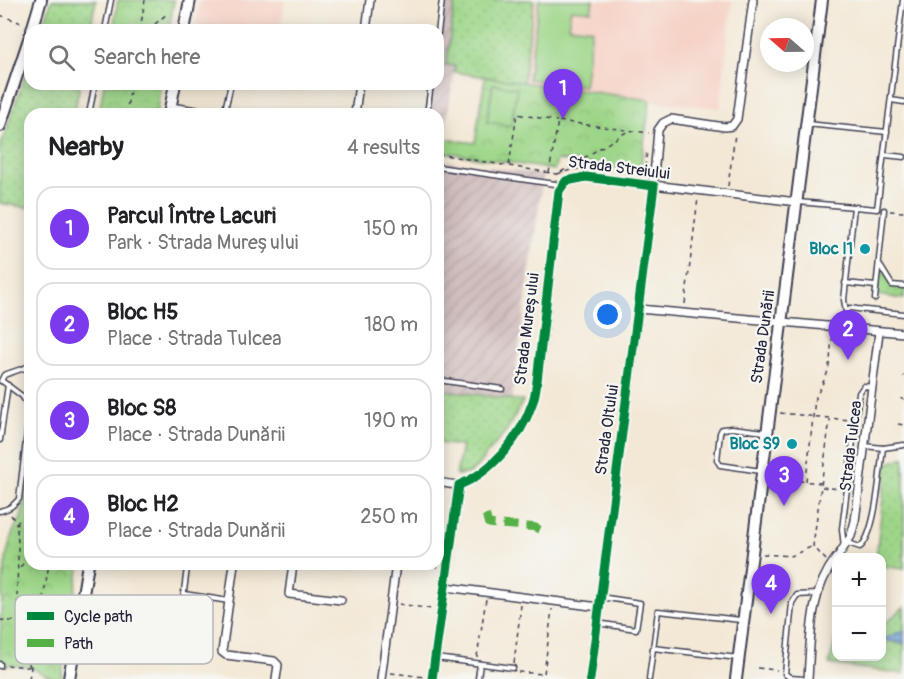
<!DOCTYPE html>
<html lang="en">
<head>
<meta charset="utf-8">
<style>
  :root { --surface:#fff; --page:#f6f6f6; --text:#202124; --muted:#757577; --line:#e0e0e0; --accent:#7c3aed }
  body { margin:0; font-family:Pangolin,sans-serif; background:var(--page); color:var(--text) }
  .controls { position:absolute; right:18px; bottom:18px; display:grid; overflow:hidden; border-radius:12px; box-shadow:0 3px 15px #0003 }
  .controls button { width:54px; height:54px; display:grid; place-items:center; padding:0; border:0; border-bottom:2px solid var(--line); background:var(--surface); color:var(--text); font:30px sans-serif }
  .compass { position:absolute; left:760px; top:18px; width:54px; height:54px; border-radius:50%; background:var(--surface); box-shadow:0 3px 15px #0003; rotate:290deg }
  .you { position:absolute; left:608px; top:315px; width:21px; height:21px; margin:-15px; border:4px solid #fff; border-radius:50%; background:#1a73e8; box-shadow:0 0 0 9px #1a73e833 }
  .badge { display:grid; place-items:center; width:39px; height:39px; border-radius:50%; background:var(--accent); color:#fff; font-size:20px; font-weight:700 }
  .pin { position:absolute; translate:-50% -50px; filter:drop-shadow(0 2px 3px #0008) }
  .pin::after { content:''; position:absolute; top:32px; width:21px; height:18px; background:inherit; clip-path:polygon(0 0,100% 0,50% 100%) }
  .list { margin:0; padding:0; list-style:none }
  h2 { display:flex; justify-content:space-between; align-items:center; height:78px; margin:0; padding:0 24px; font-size:26px }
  h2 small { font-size:20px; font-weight:400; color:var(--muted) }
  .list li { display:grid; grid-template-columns:39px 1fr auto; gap:18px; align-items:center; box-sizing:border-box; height:84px; margin:0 12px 12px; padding:0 12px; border:2px solid var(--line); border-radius:18px }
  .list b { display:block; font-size:22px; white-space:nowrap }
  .list p { margin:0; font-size:20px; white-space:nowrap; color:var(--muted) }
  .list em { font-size:20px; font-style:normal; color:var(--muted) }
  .icon { flex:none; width:33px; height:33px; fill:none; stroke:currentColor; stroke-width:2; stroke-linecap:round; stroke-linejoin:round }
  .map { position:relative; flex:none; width:904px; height:679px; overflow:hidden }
  .search { position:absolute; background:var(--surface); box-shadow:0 3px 15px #0003; left:24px; top:24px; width:420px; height:66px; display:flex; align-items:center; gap:15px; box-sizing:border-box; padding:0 21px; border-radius:18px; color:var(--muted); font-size:22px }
  .panel { position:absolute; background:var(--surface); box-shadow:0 3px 15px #0003; left:24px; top:108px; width:420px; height:462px; border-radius:18px }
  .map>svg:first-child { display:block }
</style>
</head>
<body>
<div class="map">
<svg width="904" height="679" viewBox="0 0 904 679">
  <defs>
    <pattern id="industrial-furrows" width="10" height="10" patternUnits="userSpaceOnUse" patternTransform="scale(1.5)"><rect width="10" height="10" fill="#d1bfbf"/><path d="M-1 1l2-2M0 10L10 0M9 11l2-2" fill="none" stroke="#b3a4a5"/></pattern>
    <pattern id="grass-dots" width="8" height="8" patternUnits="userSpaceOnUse" patternTransform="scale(1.5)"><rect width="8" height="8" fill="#9dd688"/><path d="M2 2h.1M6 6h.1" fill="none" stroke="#87b776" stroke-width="1.8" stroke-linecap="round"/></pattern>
    <pattern id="park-crowns" width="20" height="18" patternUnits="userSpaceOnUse" patternTransform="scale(1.5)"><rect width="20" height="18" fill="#9dd688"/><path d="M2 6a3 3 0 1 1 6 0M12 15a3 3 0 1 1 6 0" fill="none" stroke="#87b776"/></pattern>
    <pattern id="water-rules" width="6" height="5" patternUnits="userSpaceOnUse" patternTransform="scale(1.5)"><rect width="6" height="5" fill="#6e9ed8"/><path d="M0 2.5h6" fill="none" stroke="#5a80b0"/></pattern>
  </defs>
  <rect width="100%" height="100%" fill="#f6f6f2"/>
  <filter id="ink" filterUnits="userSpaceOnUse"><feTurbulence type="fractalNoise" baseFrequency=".0167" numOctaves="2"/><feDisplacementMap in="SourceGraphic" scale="12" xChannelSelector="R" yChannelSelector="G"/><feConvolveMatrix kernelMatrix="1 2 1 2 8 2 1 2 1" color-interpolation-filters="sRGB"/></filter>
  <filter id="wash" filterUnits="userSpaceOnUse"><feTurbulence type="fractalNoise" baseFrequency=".008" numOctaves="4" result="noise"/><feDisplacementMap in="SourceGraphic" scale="24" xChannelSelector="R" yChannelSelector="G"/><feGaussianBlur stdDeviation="1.35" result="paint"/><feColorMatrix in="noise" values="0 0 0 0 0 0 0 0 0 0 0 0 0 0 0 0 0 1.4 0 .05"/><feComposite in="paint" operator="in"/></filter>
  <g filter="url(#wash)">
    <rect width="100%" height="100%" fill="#f3e8d5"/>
    <g fill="#f6d2c5">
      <polygon points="200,0 285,0 280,30 195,30"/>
      <polygon points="534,0 732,0 720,108 658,102 523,83"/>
    </g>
    <g fill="url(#industrial-furrows)">
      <polygon points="444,0 455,0 446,65 455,66 445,134 438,133 438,114 429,114 433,84 438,84 438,42"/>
      <polygon points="438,160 543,175 512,399 438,389"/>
    </g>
    <g fill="url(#grass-dots)" stroke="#607c62" stroke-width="1.5">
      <polygon points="52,0 96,0 90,30 41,30"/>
      <polygon points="455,0 534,0 523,83 454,72 455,66 446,65"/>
      <polygon points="30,62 30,84 80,84 74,114 30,114 30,208 0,203 0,148"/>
      <polygon points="438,389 523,401 506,431 471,473 456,475 462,446 438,443"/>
      <polygon points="904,457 904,569 882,566 882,558 876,557 887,464"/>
      <polygon points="904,607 904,674 829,664 836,637 836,656 882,656 882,621 887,622"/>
    </g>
    <g fill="url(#park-crowns)" stroke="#607c62" stroke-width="1.5">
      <polygon points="118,0 174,0 169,30 113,30"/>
      <polygon points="485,77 650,100 640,171 557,160 554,170 438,151 438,138 475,143"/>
      <polygon points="104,84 161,84 156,114 99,114"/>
      <polygon points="879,264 892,285 904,286 904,299 876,295"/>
      <polygon points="769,468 796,471 795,478 768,476"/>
      <path d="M30,476V564H80L61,679H53L30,667L0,664C0,632 0,539 21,519Z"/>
    </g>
    <g fill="#9dd688" stroke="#607c62" stroke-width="1.5">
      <polygon points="539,0 593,0 591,11 571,9 568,26 592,29 584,86 528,79"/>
      <polygon points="493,84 517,88 511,126 487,122"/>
    </g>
    <polygon fill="url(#water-rules)" stroke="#48608a" stroke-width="1.5" points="904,630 904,644 882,640"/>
  </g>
  <g filter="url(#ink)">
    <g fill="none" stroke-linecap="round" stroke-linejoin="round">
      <g stroke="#414052" stroke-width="7">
        <g id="lane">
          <polyline points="105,30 111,0"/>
          <polyline points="438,33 442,0"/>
          <polyline points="891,100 904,102"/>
          <polyline points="89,114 95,84"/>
          <polyline points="224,114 231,84"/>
          <polyline points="427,114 431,84"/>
          <polyline points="807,124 887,132"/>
          <polyline points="885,155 904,157"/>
          <polyline points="438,167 562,185"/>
          <polyline points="798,202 877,209 903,0"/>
          <polyline points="879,264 892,285 904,286"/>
          <polyline points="845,283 876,286"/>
          <polyline points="875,299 884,210"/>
          <polyline points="846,311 850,308 857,309 904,314"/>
          <polyline points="846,328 846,311 844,300 854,207"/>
          <polyline points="438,380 502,389"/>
          <polyline points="1,381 4,375 30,366"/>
          <polyline points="0,440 8,385"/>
          <polyline points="865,446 883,448 904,445"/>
          <polyline points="761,471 720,465 717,460 720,433 722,429 732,428 765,432"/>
          <path d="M0,511C9,509 13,506 19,499L30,408L22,396L2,381"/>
          <path d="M848,543L860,547C876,535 880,469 883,448"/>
          <polyline points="844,547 842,529 859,393 864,386 872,387"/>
          <polyline points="184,594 229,601"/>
          <polyline points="597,623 636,629 640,603 600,597"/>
          <polyline points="177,645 187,568 179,567"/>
          <polyline points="653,648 738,658"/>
          <polyline points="436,658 513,668"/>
          <polyline points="0,666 0,664"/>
          <polyline points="478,678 480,664"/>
          <polyline points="649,679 658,611 741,620"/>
          <polyline points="803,679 791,678 785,674 792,603 797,595 817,594"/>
        </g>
      </g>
      <g stroke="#414052" stroke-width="10">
        <g id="street">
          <polyline points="366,30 370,0"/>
          <polyline points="171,107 216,114"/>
          <polyline points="355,114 359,84"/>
          <polyline points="639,309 904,333"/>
          <path d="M438,482C445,483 454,486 461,484C489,477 523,430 532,403C539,383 540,361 543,340C549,292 552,245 558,197C562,181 571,179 586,177L797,202"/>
          <polyline points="837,558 851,536 855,521 879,332"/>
          <polyline points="234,564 222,652 226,655 274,661 278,665 276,679"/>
          <polyline points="293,564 289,594 341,600"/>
          <polyline points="446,587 599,607"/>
          <polyline points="381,679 396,564"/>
          <polyline points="432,679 459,485"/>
          <path d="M590,679C612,496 643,314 658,130L663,123L671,119L725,127L732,126L737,119L753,0"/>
          <path d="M808,679C811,636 809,593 836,558"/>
        </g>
      </g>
      <g stroke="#414052" stroke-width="14">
        <g id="secondary">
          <polyline points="32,30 41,0"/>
          <polyline points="0,126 30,36"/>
          <polyline points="736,679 822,0"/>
        </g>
      </g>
      <g stroke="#414052" stroke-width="14">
        <g id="primary">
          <polyline points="184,30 190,0"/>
          <polyline points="169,114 175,84"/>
          <polyline points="69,679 88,564"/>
        </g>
      </g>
      <g stroke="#414052" stroke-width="1.5" stroke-dasharray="4.5 4.5" stroke-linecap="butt">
        <polyline points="0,15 24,24"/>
        <polyline points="140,30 145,0"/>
        <polyline points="148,30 168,13"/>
        <polyline points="126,114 131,84"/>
        <polyline points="438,154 562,175"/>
        <polyline points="509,165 517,114 557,121"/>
        <polyline points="561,172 628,131"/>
        <polyline points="549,173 558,121 649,133"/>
        <polyline points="557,174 575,169 580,169"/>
        <polyline points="644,176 647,151"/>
        <polyline points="728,186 735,134"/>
        <polyline points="890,211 904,212"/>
        <polyline points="685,304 698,198"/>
        <polyline points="903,376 904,376"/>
        <polyline points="901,399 904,399"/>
        <polyline points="780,413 849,420"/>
        <polyline points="898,424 904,425"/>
        <polyline points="772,478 821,483"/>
        <polyline points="806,481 815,399 827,374 830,361 832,336"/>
        <polyline points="822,487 841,489"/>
        <polyline points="11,515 16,523 30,514"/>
        <polyline points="438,527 446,528"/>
        <polyline points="763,554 791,556 813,546"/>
        <polyline points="826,560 813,546 830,419"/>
        <polyline points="418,564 438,567"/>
        <polyline points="20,567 30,557"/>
        <polyline points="399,604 432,609"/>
        <polyline points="0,620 20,622"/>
        <polyline points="93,633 170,644"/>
        <polyline points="477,657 486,599"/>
        <polyline points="514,663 521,605"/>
        <polyline points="7,665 29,667"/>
        <path d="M30,667C23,643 18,618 17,593C17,570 20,547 16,523L30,530"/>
        <polyline points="758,668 777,670"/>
        <polyline points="518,672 544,674 552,609"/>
        <polyline points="391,673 425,677"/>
        <polyline points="29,679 49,564"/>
      </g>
      <use href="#lane" stroke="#fff" stroke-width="4"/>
      <use href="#street" stroke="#fff" stroke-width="7"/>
      <use href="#secondary" stroke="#fff" stroke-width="10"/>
      <use href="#primary" stroke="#fff" stroke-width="10"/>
      <polyline stroke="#55b146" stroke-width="8" stroke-dasharray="15 8" stroke-linecap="butt" points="486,515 488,523 492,524 534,527 545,532"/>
      <g stroke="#f6f6f2" stroke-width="13">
        <path id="cycleway" d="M432,679L459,485C491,473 521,437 532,404C535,397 536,388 537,381L559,191L566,181L586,177L654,186L590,679"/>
      </g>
      <use href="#cycleway" stroke="#00873e" stroke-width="9"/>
    </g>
  </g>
  <g fill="#0f9aa8" stroke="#f6f6f2" stroke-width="2">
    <circle cx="865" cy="249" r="6"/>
    <circle cx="792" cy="444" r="6"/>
  </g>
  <g text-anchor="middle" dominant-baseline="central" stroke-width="4.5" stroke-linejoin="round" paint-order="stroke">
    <g font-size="16" fill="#22223b" stroke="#f6f6f2">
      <text transform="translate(619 168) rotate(7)">Strada Streiului</text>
      <text transform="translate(527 329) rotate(-83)">Strada Mureșului</text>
      <text transform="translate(763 337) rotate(-82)">Strada Dunării</text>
      <text transform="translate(607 430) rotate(-82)">Strada Oltului</text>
      <text transform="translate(851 446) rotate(-83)">Strada Tulcea</text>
    </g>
    <g font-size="16" font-weight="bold" fill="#0d838f" stroke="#f6f6f2" text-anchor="end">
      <text x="853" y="249">Bloc I1</text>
      <text x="780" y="444">Bloc S9</text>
    </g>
  </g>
  <rect x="15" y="595" width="198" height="69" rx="9" fill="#f6f6f2" stroke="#b6b6bb" stroke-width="1.5"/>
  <rect x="27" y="612" width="27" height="8" fill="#00873e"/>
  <rect x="27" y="639" width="27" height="8" fill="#55b146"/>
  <g font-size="16" fill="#22223b">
    <text x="64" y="622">Cycle path</text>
    <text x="64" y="649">Path</text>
  </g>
</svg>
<div class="controls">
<button>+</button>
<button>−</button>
</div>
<svg class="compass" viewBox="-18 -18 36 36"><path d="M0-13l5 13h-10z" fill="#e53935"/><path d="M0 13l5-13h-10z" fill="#757577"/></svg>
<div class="you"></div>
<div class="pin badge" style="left:563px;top:119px">1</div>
<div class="pin badge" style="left:848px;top:360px">2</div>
<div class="pin badge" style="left:784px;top:506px">3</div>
<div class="pin badge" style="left:771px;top:614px">4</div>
<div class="search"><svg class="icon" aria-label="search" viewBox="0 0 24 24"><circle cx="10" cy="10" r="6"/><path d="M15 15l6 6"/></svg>Search here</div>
<section class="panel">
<h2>Nearby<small>4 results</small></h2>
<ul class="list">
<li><span class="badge">1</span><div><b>Parcul Între Lacuri</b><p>Park · Strada Mureșului</p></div><em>150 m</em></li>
<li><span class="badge">2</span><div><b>Bloc H5</b><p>Place · Strada Tulcea</p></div><em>180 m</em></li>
<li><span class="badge">3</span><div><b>Bloc S8</b><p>Place · Strada Dunării</p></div><em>190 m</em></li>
<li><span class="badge">4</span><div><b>Bloc H2</b><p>Place · Strada Dunării</p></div><em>250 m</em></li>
</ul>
</section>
</div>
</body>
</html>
